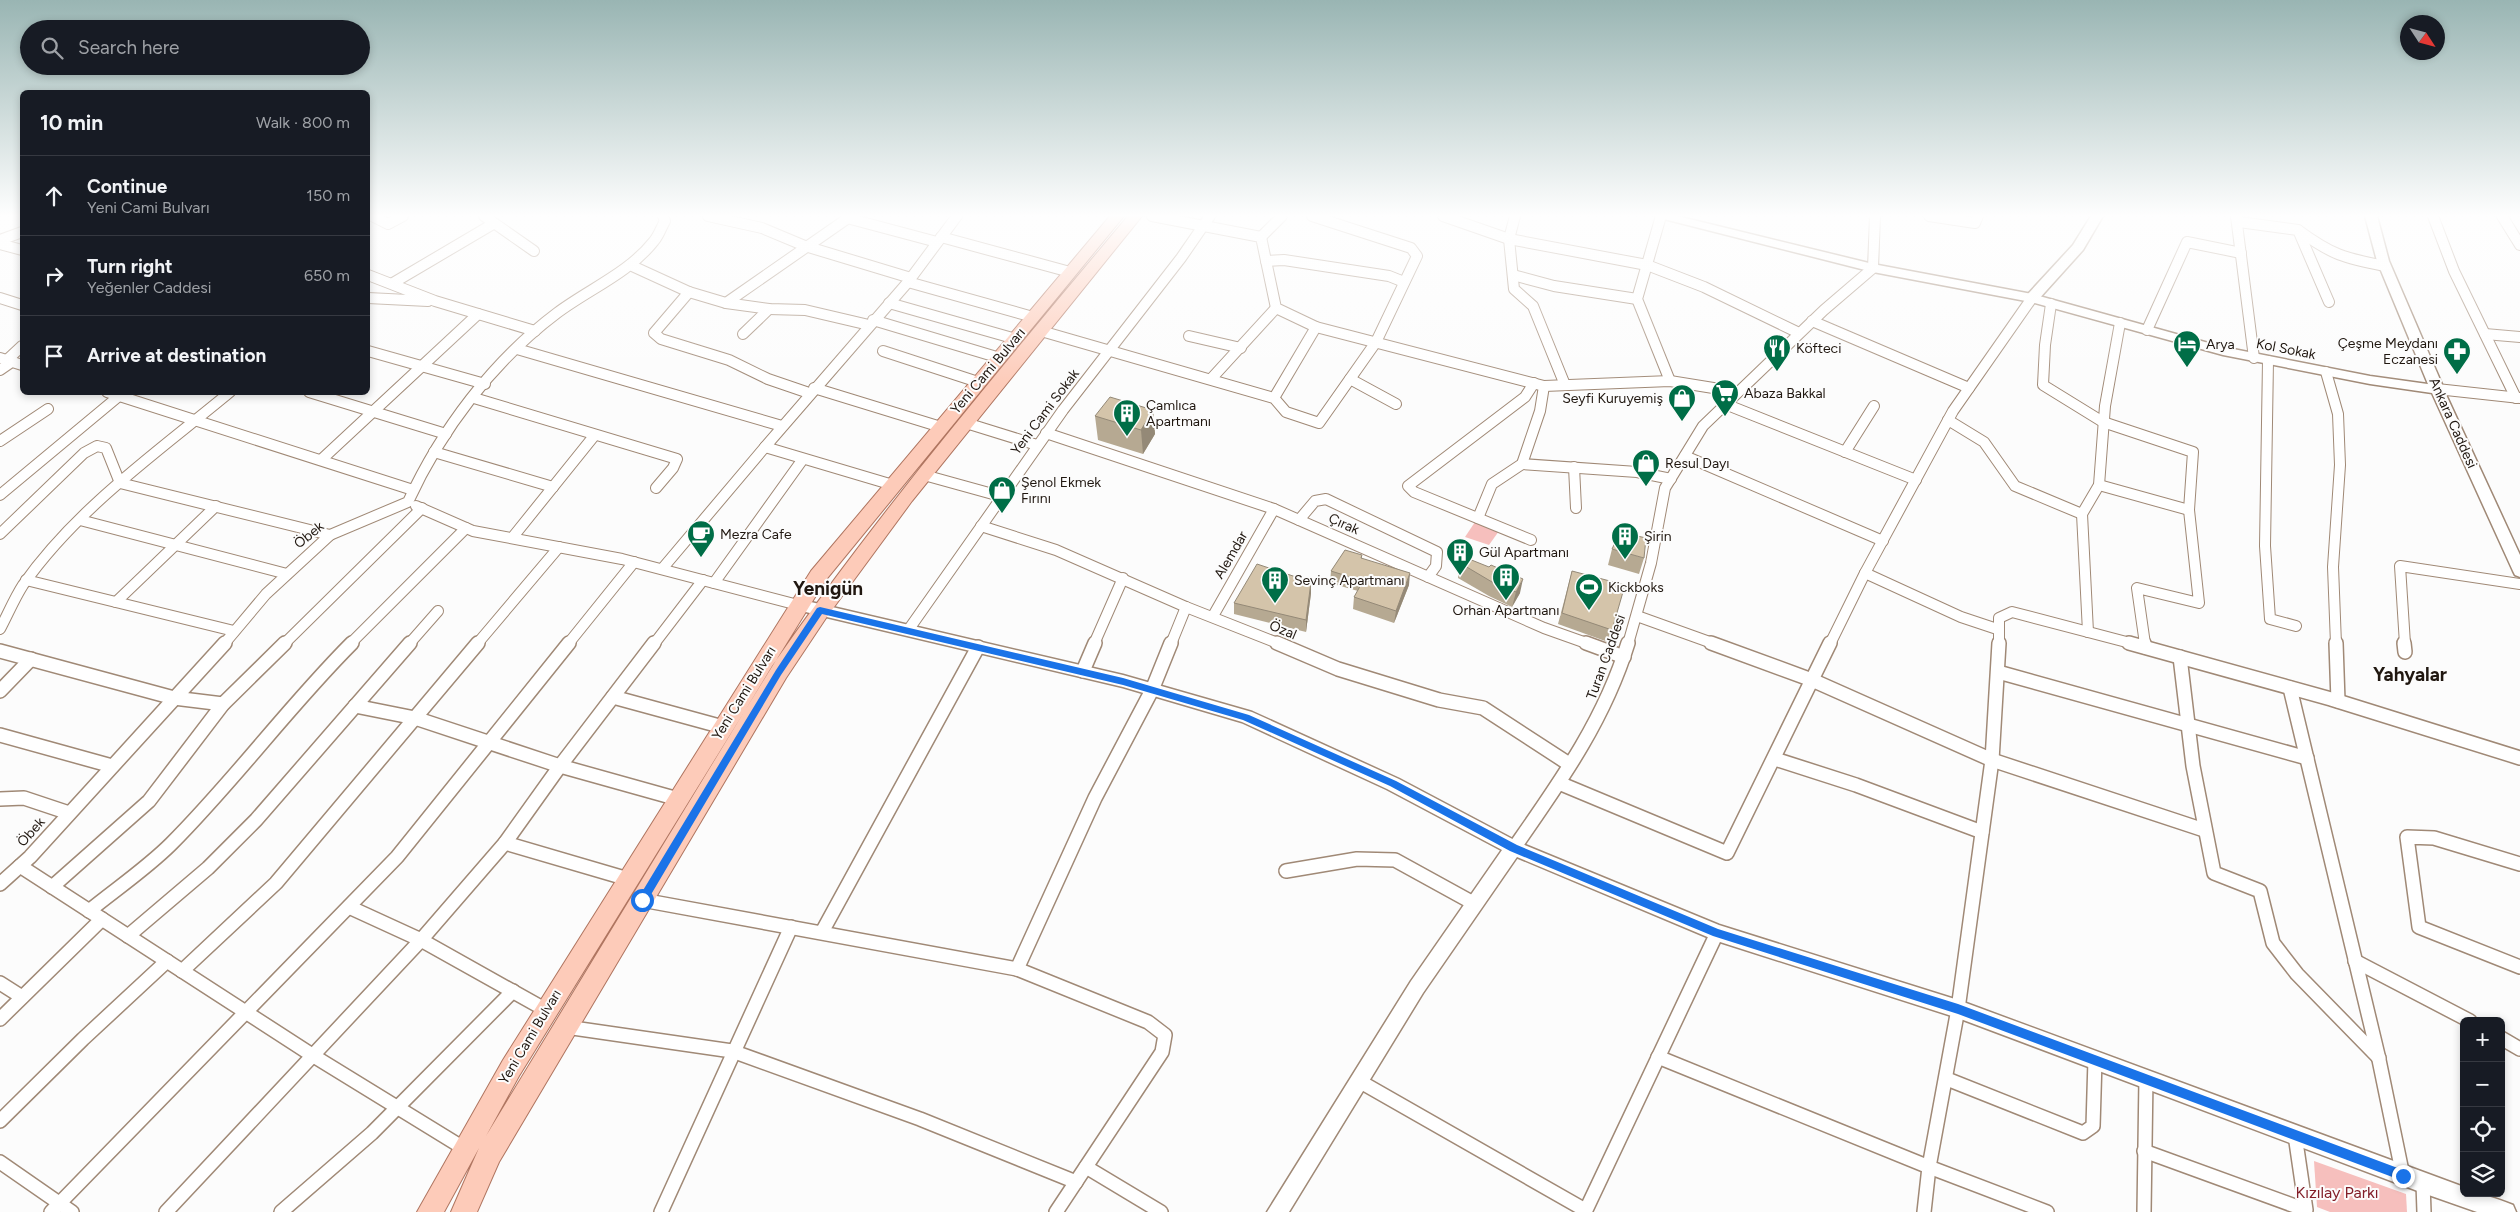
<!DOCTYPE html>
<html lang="en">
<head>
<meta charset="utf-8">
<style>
  :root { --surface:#171b24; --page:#242831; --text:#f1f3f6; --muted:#9ea1a6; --line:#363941 }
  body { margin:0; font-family:Figtree,sans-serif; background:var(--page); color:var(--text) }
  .controls { position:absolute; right:15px; bottom:15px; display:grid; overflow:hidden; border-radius:8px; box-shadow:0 2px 8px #0003 }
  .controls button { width:45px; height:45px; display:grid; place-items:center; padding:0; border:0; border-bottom:1px solid var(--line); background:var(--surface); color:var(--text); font:25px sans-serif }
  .compass { position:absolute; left:2400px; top:15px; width:45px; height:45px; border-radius:50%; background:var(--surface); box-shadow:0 2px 8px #0003; rotate:126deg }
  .stop { position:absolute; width:15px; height:15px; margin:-11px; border:4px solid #1a73e8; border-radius:50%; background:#fff }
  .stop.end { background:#1a73e8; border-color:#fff; box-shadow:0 1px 5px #0008 }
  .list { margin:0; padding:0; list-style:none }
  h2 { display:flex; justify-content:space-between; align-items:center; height:65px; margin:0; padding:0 20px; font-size:21px }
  h2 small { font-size:16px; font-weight:400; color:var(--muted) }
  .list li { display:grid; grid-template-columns:32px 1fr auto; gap:15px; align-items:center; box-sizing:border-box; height:80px; padding:0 20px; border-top:1px solid var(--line) }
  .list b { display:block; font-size:19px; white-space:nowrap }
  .list p { margin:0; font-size:16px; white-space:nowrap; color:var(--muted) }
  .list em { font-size:16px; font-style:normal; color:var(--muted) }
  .icon { flex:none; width:28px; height:28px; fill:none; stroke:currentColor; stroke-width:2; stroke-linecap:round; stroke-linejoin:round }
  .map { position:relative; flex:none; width:2520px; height:1212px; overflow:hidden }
  .search { position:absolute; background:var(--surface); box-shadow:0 2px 8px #0003; left:20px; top:20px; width:350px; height:55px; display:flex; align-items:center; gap:12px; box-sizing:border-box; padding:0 18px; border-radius:28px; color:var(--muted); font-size:19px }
  .panel { position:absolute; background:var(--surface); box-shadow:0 2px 8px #0003; left:20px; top:90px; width:350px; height:305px; border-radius:8px }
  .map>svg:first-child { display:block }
</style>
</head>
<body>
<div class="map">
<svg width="2520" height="1212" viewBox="0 0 2520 1212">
  <rect width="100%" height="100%" fill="#fcfcfc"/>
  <g fill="#f6bfbd">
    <polygon points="1475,522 1499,531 1489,545 1465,537"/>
    <polygon points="2314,1161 2406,1194 2407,1212 2330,1212 2317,1207"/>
  </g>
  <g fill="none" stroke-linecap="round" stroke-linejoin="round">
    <g stroke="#a08976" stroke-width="12">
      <g id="minor-far1">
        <polyline points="372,216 388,224 403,216"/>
        <polyline points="484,216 534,251"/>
        <polyline points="708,216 762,228 805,246 911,278"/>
        <polyline points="1152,216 1261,237 1276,308 1316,327 1544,386 1670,381 1738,392"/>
        <polyline points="1443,216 1509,239 1647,265 1704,287 1799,333"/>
        <polyline points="1515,216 1509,239 1514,289 1533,306 1565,385"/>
        <polyline points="1661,216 1637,299 1670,381"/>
        <polyline points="1929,216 1975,223 1978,216"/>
        <polyline points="2236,216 2254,358"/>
        <polyline points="2433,216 2454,271 2516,398"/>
        <polyline points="2502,216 2520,245"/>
        <polyline points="847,218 937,242"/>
        <polyline points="2239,222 2298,230 2329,302"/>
        <path d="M2298,230C2332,255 2344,258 2385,266"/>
        <polyline points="941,237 1070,272"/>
        <polyline points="1261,237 1282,216"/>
        <polyline points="0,240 22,232"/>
        <polyline points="0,244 22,250"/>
        <polyline points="1266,261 1284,260 1389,276 1404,282"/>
        <polyline points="630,265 689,292 726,303 769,309 805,310 869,325"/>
        <polyline points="368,275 435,301 535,331"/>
        <polyline points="1513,275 1554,286 1637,299"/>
        <polyline points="908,282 1033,317"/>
        <polyline points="393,283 493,224"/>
        <polyline points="689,292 654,333 661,339 729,360 768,379 809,393"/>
        <polyline points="0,298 22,305"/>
        <polyline points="368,298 428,301"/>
        <polyline points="726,303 851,216"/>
        <polyline points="889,303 1016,339"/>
        <polyline points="2051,304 2045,345 2043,385 2103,422 2193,452 2189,510 2199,603 2137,588 2145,644"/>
        <polyline points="873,320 1000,358"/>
        <polyline points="1812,321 1969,388"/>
        <polyline points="2147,330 2187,242 2241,253"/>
        <polyline points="1041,331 1274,398 1286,412 1319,423 1376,342 1417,256 1411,248 1312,216"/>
        <polyline points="743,334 769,309"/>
        <polyline points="2485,334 2520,337"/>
        <polyline points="1189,336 1241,348"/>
        <polyline points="517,349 782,426"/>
        <polyline points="368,351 485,384"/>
        <polyline points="883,351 978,382"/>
        <polyline points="0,358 22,365"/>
        <polyline points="7,360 22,346"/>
        <polyline points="2268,361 2265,546 2270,619 2296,626"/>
        <polyline points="0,370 13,361"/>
        <polyline points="2326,372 2338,414 2340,465 2333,567 2336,644"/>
        <polyline points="1211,379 1276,308"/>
        <polyline points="1350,379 1396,404"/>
        <polyline points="814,388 941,427"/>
        <polyline points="2437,389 2520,398"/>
        <polyline points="107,392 413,490"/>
        <polyline points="309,392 446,434"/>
        <polyline points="474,398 677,459 673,468 656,488"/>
        <polyline points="1274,398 1316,327"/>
        <polyline points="1725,404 1916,480"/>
        <polyline points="1948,420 1984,442 2015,486 2082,514"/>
        <polyline points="966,423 1037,445"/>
        <polyline points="1046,433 1274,509 1544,628 1589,644"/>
        <polyline points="0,441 48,409"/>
        <polyline points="434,452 553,487"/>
        <polyline points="1845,452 1874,406"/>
        <polyline points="1685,456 1883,541"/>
        <polyline points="321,460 478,314"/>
        <polyline points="1522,464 1637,472 1671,479"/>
        <polyline points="1574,467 1576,508"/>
        <polyline points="924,475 1000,496"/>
        <polyline points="893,485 765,447 908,282 957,216"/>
        <polyline points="2099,485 2189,510"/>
        <polyline points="0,495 119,396"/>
        <polyline points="416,506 473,531 622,559 798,605"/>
        <polyline points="1478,518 1492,484 1522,464 1540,411 1544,386"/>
        <polyline points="80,520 287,574"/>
        <polyline points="1299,520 1315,501 1326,499 1437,552 1436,566 1428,577"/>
        <polyline points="981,526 1056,550 1186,607 1280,644"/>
        <polyline points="0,534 84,453 97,446 106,448 120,483 330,535"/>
        <polyline points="512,538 594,436"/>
        <polyline points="1531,540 1414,492 1408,486 1525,397 1534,383"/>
        <polyline points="662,569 765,447"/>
        <polyline points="1865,573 1961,617 1997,629"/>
        <polyline points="26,580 234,631"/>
        <polyline points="714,583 803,459"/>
        <polyline points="116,602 216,506"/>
        <polyline points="1213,616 1274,509"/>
        <polyline points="1637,616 1715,644"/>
        <path d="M0,629C8,614 14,599 23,585C77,508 159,451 230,392"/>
        <polyline points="909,629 1063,410 1181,258 1210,216"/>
        <polyline points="2088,632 2082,514 2099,485 2105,406 2120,323"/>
        <path d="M224,644L266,594L330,535L408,502C441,430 493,361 557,313C589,289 629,273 654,241C659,235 661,228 665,221L663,216"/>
        <polyline points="284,644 422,508"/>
        <polyline points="350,644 466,528"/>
        <polyline points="409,644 438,611"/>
        <polyline points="477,644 559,547"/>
        <polyline points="568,644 634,562"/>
        <polyline points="654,644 703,580"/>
        <polyline points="1094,644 1123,578"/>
        <polyline points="1171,644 1186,607"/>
        <polyline points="1628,644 1651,563 1665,488 1703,426 1824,310 1873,268 1875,216"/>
        <polyline points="1830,644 1865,573 1953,411 2032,298"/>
        <polyline points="1999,644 1999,618 2012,612 2134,644"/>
        <polyline points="2405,644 2400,566 2520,584"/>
      </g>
    </g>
    <g stroke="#a08976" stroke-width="16">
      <g id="minor">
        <polyline points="1277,643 1338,669 1439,700 1483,708 1569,764"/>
        <polyline points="1586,643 1624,657"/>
        <polyline points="1711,643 1812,680 1992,760 2204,830"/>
        <polyline points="1999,643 1992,760 1958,1009 1929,1167 2047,1212"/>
        <polyline points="2129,643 2331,699 2520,758"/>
        <polyline points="2144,643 2145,647"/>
        <polyline points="2336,643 2338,701"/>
        <polyline points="2404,643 2405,652"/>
        <polyline points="0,651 174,698 223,704"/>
        <polyline points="2180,657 2193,766 2214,873 2260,891 2273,943 2297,974 2379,1058"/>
        <polyline points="1083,671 1095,643"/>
        <polyline points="1998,672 2307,758"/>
        <polyline points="2290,688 2378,1055 2403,1176"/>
        <polyline points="0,691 31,659"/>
        <polyline points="613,697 723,727"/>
        <polyline points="355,706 415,718 560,766 678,799"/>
        <polyline points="0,735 112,766"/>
        <polyline points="1775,759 1856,785 1982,832"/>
        <polyline points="1559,783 1727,853 1830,643"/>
        <polyline points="0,799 24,798 69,813"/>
        <polyline points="505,843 628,879"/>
        <path d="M1514,848C1560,782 1604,721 1628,643"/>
        <polyline points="2520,864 2434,838 2407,837 2419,927 2520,967"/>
        <polyline points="20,866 312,1055 465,1149"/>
        <polyline points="1286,871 1357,859 1395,860 1475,904"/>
        <polyline points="0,884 30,857 225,643"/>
        <polyline points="52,887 149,801 223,704 285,643"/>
        <polyline points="642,900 1017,969 1148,1022 1165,1035 1162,1052 1056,1212"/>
        <polyline points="349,907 421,940 546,1010"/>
        <path d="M89,911C116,889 147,868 171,844C235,780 288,707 352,643"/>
        <polyline points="822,932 978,647"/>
        <polyline points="128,936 208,868 256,820 410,643"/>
        <polyline points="2355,961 2470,1021"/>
        <polyline points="1017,969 1095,798 1152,690 1171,643"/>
        <polyline points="182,971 276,883 478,643"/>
        <polyline points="0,983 22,997"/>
        <polyline points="0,1019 102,919"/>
        <polyline points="566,1027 732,1051 920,1119 1076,1182"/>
        <polyline points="2501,1038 2520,1049"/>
        <polyline points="1658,1057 1929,1167 1924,1212"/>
        <polyline points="1947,1079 2083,1133 2093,1126 2095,1060"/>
        <polyline points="1359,1081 1585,1210"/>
        <polyline points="0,1121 83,1039 167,961"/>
        <polyline points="2144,1151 2306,1210 2295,1135"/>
        <polyline points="0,1162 72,1212"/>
        <polyline points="1086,1167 1161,1212"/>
        <polyline points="2423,1183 2424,1212"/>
        <polyline points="51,1212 397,857 569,643"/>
        <polyline points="166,1212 421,940 505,843 560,766 654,643"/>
        <polyline points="281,1212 372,1133 513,991"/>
        <polyline points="661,1212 791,927"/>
        <polyline points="1585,1212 1717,933"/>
        <polyline points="2144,1212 2146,1078"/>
      </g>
    </g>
    <g stroke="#a08976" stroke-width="3">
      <g id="tertiary">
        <polygon points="1658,216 1677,216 1873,264 2032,294 2223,347 2370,376 2442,386 2520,555 2520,577 2515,575 2513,571 2432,393 2370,384 2223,355 2031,302 1873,272 1660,218"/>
        <path d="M798,599L1123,675L1252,712L1399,779L1520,843L1719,925L1958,1000L2464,1187V1193C2482,1193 2496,1198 2513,1205L2516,1212H2477L2423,1193L1958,1018L1717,941L1517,857L1423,993L1289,1212H1267L1411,981L1502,850L1387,789L1242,722L1123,687L793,609L791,605L793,601Z"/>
      </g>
    </g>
    <g stroke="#a08976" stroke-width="3">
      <g id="secondary">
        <polygon points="2091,216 2103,216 2083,250 2037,301 2027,301 2025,298 2027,295 2073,245"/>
        <polygon points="2365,216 2377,216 2389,261 2444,389 2442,392 2437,394 2430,389 2377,261"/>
      </g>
    </g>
    <g stroke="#af7560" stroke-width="2">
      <path id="primary" d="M1110,216H1124L825,581L519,1076L486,1136L772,666C881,509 1005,363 1128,216H1142L912,501L826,618L786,678L499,1162L477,1212H451L479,1148L444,1212H417L503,1060L811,571Z"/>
    </g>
    <use href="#minor-far1" stroke="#fff" stroke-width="10"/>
    <use href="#minor" stroke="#fff" stroke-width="13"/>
    <use href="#tertiary" fill="#fff" fill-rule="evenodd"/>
    <use href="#secondary" fill="#fff" fill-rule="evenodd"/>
    <use href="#primary" fill="#fdcbb9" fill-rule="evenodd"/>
  </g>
  <g fill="#b6a992">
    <polygon points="1153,410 1155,434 1143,454 1098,440 1095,416"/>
    <polygon points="1612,549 1644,558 1639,574 1608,565"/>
    <polygon points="1362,555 1362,559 1409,585 1394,623 1353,609 1354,597 1358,591 1330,583 1331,571"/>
    <polygon points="1460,563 1520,593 1512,607 1489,596 1458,578"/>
    <polygon points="1572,571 1612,630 1608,642 1558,624"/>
    <polygon points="1311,582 1311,593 1306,632 1234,614 1234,603"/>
  </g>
  <g fill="#948977">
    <polygon points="1153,410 1155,434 1143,454 1141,430"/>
    <polygon points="1410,573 1409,585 1394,623 1396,611"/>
    <polygon points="1523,579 1520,593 1512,607 1516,592"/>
    <polygon points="1311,582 1311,593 1306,632 1306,620"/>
  </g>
  <g fill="#d4c4aa" stroke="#948977">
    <polygon points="1110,397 1153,410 1141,430 1095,416"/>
    <polygon points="1620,532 1646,538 1644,558 1612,549"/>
    <polygon points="1345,550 1362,555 1361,558 1410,573 1396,611 1354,597 1363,581 1331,571"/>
    <polygon points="1464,557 1489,567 1491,565 1523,579 1516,592 1492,582 1460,563"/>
    <polygon points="1257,564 1311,582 1306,620 1234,603"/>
    <polygon points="1572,571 1625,585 1612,630 1562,613"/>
  </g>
  <linearGradient id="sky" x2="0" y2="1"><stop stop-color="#99b5b3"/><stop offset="0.56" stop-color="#fefefe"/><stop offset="1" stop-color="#fefefe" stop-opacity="0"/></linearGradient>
  <rect width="2520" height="385" fill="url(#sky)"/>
  <polygon fill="#1a73e8" points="820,607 1123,678 1249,715 1396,781 1517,845 1718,929 1958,1004 2403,1170 2409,1176 2403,1181 1958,1014 1713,936 1510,851 1390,786 1243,720 1123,685 822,614 781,675 646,903 639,903 639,897 776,670 817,608"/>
  <defs>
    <g id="hotel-pin" transform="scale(1.4375)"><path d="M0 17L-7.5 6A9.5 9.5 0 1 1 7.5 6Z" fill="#006e47" stroke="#fcfcfc"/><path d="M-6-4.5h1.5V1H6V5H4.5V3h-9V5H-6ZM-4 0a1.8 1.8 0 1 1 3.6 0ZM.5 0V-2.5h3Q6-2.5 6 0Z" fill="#fff"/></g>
    <g id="restaurant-pin" transform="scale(1.4375)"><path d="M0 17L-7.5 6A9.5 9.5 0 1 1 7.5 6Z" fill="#006e47" stroke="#fcfcfc"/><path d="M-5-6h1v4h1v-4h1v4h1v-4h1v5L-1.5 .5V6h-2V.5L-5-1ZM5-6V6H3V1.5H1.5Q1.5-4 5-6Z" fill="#fff"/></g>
    <g id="pharmacy-pin" transform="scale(1.4375)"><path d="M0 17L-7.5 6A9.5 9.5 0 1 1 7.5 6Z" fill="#006e47" stroke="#fcfcfc"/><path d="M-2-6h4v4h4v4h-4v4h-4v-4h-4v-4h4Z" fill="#fff"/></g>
    <g id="supermarket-pin" transform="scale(1.4375)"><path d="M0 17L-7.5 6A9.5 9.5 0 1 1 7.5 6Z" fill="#006e47" stroke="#fcfcfc"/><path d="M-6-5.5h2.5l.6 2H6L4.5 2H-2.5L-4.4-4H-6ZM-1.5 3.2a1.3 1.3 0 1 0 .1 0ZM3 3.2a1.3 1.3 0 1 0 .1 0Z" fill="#fff"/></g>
    <g id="shop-pin" transform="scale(1.4375)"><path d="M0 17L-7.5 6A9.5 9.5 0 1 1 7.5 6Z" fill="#006e47" stroke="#fcfcfc"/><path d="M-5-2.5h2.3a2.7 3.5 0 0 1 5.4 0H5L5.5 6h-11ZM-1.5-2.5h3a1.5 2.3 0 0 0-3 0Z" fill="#fff"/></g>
    <g id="building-pin" transform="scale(1.4375)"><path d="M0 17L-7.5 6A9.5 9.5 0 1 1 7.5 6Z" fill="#006e47" stroke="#fcfcfc"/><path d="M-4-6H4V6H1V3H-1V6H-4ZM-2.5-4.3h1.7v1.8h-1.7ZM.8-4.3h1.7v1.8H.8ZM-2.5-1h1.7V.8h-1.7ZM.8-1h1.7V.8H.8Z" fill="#fff"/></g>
    <g id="cafe-pin" transform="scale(1.4375)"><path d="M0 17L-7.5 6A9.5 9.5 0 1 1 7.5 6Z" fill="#006e47" stroke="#fcfcfc"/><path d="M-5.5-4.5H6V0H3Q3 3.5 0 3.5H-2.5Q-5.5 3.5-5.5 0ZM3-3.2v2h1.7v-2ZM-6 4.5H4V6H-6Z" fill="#fff"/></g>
    <g id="stadium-pin" transform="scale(1.4375)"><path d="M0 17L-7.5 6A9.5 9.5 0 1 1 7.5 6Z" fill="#006e47" stroke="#fcfcfc"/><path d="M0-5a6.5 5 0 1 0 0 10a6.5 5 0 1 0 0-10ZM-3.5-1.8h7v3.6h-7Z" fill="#fff"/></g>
  </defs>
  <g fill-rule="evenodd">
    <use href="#hotel-pin" x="2187" y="344"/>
    <use href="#restaurant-pin" x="1777" y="348"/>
    <use href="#pharmacy-pin" x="2457" y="351"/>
    <use href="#supermarket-pin" x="1725" y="393"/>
    <use href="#shop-pin" x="1682" y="398"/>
    <use href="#building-pin" x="1127" y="413"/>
    <use href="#shop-pin" x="1646" y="463"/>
    <use href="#shop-pin" x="1002" y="490"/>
    <use href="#cafe-pin" x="701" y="534"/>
    <use href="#building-pin" x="1625" y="536"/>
    <use href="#building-pin" x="1460" y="552"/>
    <use href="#building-pin" x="1506" y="577"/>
    <use href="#building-pin" x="1275" y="580"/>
    <use href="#stadium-pin" x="1589" y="587"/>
  </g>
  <g text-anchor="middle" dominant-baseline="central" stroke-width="4" stroke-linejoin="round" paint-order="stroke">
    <g font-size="14" fill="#201710" stroke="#fcfcfc" text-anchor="start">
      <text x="2438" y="343" text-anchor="end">Çeşme Meydanı<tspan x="2438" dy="16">Eczanesi</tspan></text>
      <text x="2206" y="344">Arya</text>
      <text x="1796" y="348">Köfteci</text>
      <text x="1744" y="393">Abaza Bakkal</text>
      <text x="1663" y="398" text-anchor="end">Seyfi Kuruyemiş</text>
      <text x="1146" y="405">Çamlıca<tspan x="1146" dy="16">Apartmanı</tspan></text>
      <text x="1665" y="463">Resul Dayı</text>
      <text x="1021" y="482">Şenol Ekmek<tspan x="1021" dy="16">Fırını</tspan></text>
      <text x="720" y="534">Mezra Cafe</text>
      <text x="1644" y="536">Şirin</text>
      <text x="1479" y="552">Gül Apartmanı</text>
      <text x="1294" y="580">Sevinç Apartmanı</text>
      <text x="1608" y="587">Kickboks</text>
      <text x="1506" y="610" text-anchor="middle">Orhan Apartmanı</text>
    </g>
    <g font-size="14" fill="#201710" stroke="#fcfcfc">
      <text transform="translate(2286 349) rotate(11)">Kol Sokak</text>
      <text transform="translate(988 371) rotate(-50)">Yeni Cami Bulvarı</text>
      <text transform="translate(1045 412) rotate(-53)">Yeni Cami Sokak</text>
      <text transform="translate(2453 423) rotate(66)">Ankara Caddesi</text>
      <text transform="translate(1344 524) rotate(24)">Çırak</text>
      <text transform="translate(309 535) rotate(-39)">Öbek</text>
      <text transform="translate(1231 555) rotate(-60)">Alemdar</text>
      <text transform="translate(1283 630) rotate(23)">Özal</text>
      <text transform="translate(1606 657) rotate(-70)">Turan Caddesi</text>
      <text transform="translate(744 693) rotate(-58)">Yeni Cami Bulvarı</text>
      <text transform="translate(31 832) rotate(-48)">Öbek</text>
      <text transform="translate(530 1037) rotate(-59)">Yeni Cami Bulvarı</text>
    </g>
    <g font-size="16" fill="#831f29" stroke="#fcfcfc">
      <text x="2337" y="1192">Kızılay Parkı</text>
    </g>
    <g font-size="19" font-weight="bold" fill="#201710" stroke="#fcfcfc">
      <text x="828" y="588">Yenigün</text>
      <text x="2410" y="674">Yahyalar</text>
    </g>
  </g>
</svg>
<div class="controls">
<button>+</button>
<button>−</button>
<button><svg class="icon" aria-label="locate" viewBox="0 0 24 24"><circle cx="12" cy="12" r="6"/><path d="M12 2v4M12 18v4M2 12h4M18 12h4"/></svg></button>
<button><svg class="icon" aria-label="layers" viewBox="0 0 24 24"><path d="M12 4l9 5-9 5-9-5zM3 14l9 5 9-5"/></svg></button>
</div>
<svg class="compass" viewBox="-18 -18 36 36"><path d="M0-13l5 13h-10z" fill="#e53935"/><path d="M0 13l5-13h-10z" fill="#9ea1a6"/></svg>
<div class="stop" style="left:642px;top:900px"></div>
<div class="stop end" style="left:2403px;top:1176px"></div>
<div class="search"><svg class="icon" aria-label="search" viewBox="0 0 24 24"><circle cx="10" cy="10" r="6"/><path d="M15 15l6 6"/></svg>Search here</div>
<section class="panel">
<h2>10 min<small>Walk · 800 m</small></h2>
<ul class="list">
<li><svg class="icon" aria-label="ahead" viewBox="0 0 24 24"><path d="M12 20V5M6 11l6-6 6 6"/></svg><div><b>Continue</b><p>Yeni Cami Bulvarı</p></div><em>150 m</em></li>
<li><svg class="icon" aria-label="right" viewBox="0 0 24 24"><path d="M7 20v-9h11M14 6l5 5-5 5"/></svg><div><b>Turn right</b><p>Yeğenler Caddesi</p></div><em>650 m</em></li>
<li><svg class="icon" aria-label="arrive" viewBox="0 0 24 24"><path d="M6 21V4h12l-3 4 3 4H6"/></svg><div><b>Arrive at destination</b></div></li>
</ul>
</section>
</div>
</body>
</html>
